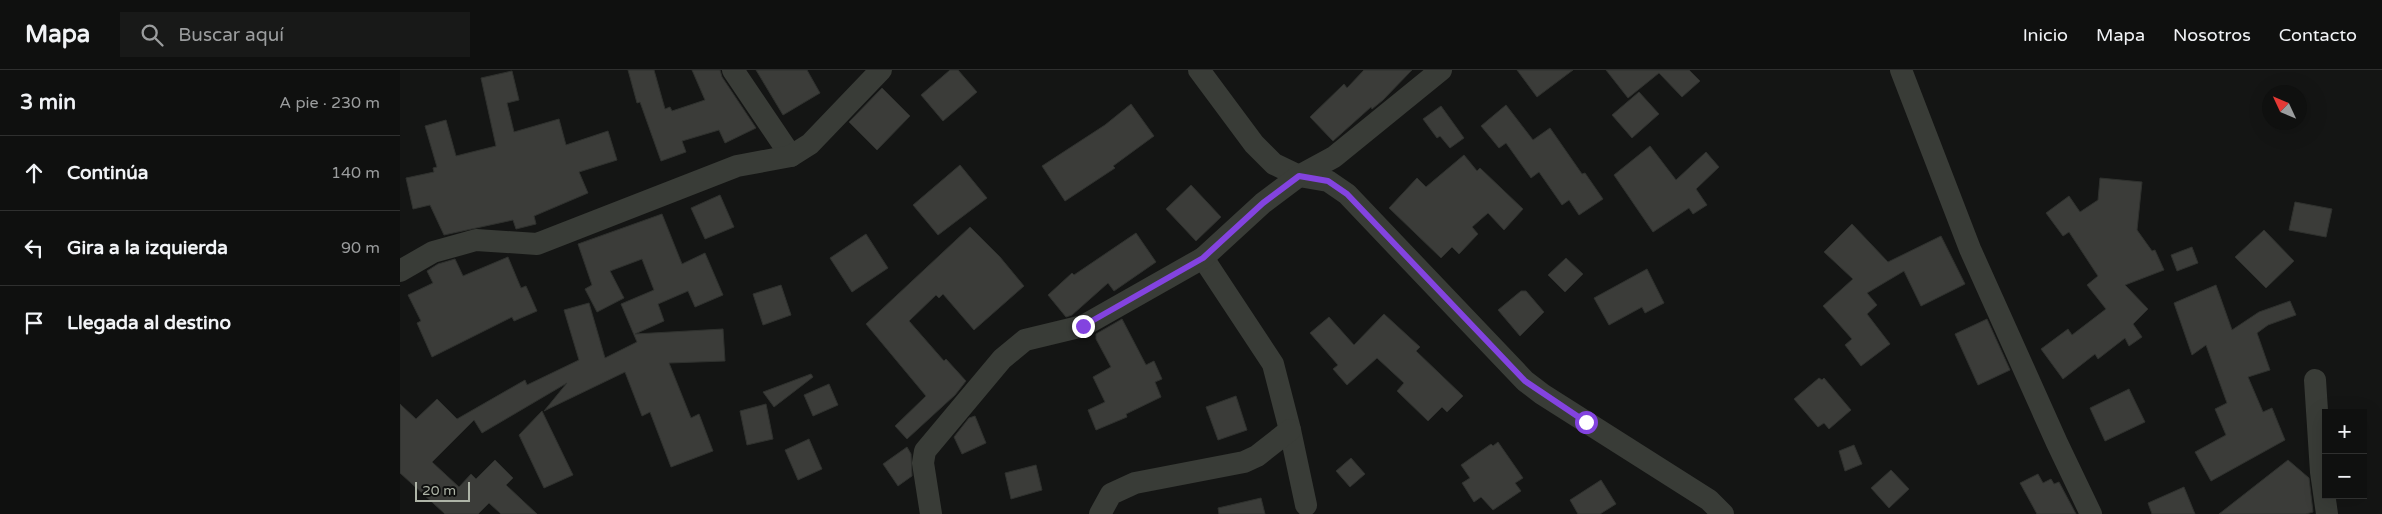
<!DOCTYPE html>
<html lang="es">
<head>
<meta charset="utf-8">
<style>
  :root { --surface:#0f100f; --page:#181918; --text:#f1f3f6; --muted:#9b9d9e; --line:#2f302f }
  body { margin:0; font-family:"Varela Round",sans-serif; background:var(--page); color:var(--text) }
  .controls { position:absolute; right:15px; bottom:15px; display:grid; overflow:hidden; border-radius:0px; box-shadow:0 5px 20px #0002 }
  .controls button { width:45px; height:45px; display:grid; place-items:center; padding:0; border:0; border-bottom:1px solid var(--line); background:var(--surface); color:var(--text); font:25px sans-serif }
  .compass { position:absolute; left:1862px; top:15px; width:45px; height:45px; border-radius:50%; background:var(--surface); box-shadow:0 5px 20px #0002; rotate:314deg }
  .scale { position:absolute; left:15px; bottom:12px; width:55px; box-sizing:border-box; padding-left:5px; border:2px solid #aeb4a7; border-top:0; font-size:14px; line-height:18px; white-space:nowrap; color:#aeb4a7; -webkit-text-stroke:4px #0f100f; paint-order:stroke }
  .stop { position:absolute; width:15px; height:15px; margin:-11px; border:4px solid #8343df; border-radius:50%; background:#fff }
  .stop.end { background:#8343df; border-color:#fff; box-shadow:0 1px 5px #0008 }
  .list { margin:0; padding:0; list-style:none }
  h2 { display:flex; justify-content:space-between; align-items:center; height:65px; margin:0; padding:0 20px; font-size:21px }
  h2 small { font-size:16px; font-weight:400; color:var(--muted) }
  .list li { display:grid; grid-template-columns:32px 1fr auto; gap:15px; align-items:center; box-sizing:border-box; height:75px; padding:0 20px; border-top:1px solid var(--line) }
  .list b { display:block; font-size:19px; white-space:nowrap }
  .list em { font-size:16px; font-style:normal; color:var(--muted) }
  .icon { flex:none; width:28px; height:28px; fill:none; stroke:currentColor; stroke-width:2; stroke-linecap:round; stroke-linejoin:round }
  .map { position:relative; flex:none; width:1982px; height:444px; overflow:hidden }
  header { display:flex; align-items:center; gap:30px; box-sizing:border-box; height:70px; padding:0 25px; background:var(--surface); border-bottom:1px solid var(--line) }
  header strong { font-size:24px }
  nav { display:flex; gap:28px; margin-inline-start:auto; font-size:18px }
  .search { width:350px; height:45px; background:var(--page); display:flex; align-items:center; gap:12px; box-sizing:border-box; padding:0 18px; border-radius:0px; color:var(--muted); font-size:19px }
  main { display:flex }
  aside { flex:1; background:var(--surface) }
  .map>svg:first-child { display:block }
</style>
</head>
<body>
<header>
<strong>Mapa</strong>
<div class="search"><svg class="icon" aria-label="search" viewBox="0 0 24 24"><circle cx="10" cy="10" r="6"/><path d="M15 15l6 6"/></svg>Buscar aquí</div>
<nav><a>Inicio</a><a>Mapa</a><a>Nosotros</a><a>Contacto</a></nav>
</header>
<main>
<aside>
<h2>3 min<small>A pie · 230 m</small></h2>
<ul class="list">
<li><svg class="icon" aria-label="ahead" viewBox="0 0 24 24"><path d="M12 20V5M6 11l6-6 6 6"/></svg><div><b>Continúa</b></div><em>140 m</em></li>
<li><svg class="icon" aria-label="left" viewBox="0 0 24 24"><path d="M17 20v-9H6M10 6l-5 5 5 5"/></svg><div><b>Gira a la izquierda</b></div><em>90 m</em></li>
<li><svg class="icon" aria-label="arrive" viewBox="0 0 24 24"><path d="M6 21V4h12l-3 4 3 4H6"/></svg><div><b>Llegada al destino</b></div></li>
</ul>
</aside>
<div class="map">
<svg width="1982" height="444" viewBox="0 0 1982 444">
  <rect width="100%" height="100%" fill="#141514"/>
  <g fill="#3b3c39" stroke="#2f312e">
    <polygon points="228,0 254,0 265,39 270,37 272,41 305,30 292,0 320,0 322,7 356,58 325,73 319,60 282,71 286,82 261,91 240,32 237,33"/>
    <polygon points="356,0 407,0 420,23 383,45"/>
    <polygon points="550,0 558,0 577,22 543,51 521,25"/>
    <polygon points="964,0 1012,0 983,30 972,39 971,37 933,71 910,47 944,14 947,18"/>
    <polygon points="1117,0 1173,0 1137,27"/>
    <polygon points="1206,0 1289,0 1300,11 1282,27 1259,3 1228,28"/>
    <polygon points="112,1 119,30 107,33 114,62 159,49 166,75 208,61 217,90 179,102 188,123 134,146 136,154 116,159 113,150 44,165 30,135 13,139 6,108 34,102 33,98 37,97 25,56 46,50 56,86 96,76 81,8"/>
    <polygon points="482,18 510,46 477,80 449,52"/>
    <polygon points="1239,22 1259,44 1232,68 1212,45"/>
    <polygon points="731,34 754,66 713,96 715,98 665,131 642,96 705,55"/>
    <polygon points="1106,35 1133,70 1150,58 1182,104 1185,103 1203,129 1179,145 1169,130 1162,135 1139,102 1131,108 1106,73 1099,78 1081,56"/>
    <polygon points="1041,36 1064,68 1050,78 1040,66 1037,68 1023,49"/>
    <polygon points="1250,76 1276,110 1306,82 1319,97 1296,119 1307,135 1293,144 1289,138 1253,162 1214,105"/>
    <polygon points="1064,85 1077,101 1080,98 1123,139 1104,160 1088,143 1072,157 1078,164 1059,184 1052,177 1041,188 989,138 1017,108 1026,117"/>
    <polygon points="560,95 587,128 538,165 513,135"/>
    <polygon points="1700,108 1742,112 1737,160 1752,181 1755,180 1764,200 1725,215 1748,239 1733,254 1742,267 1729,276 1725,268 1698,289 1695,284 1663,309 1641,279 1668,259 1672,265 1706,239 1687,215 1698,206 1669,162 1663,166 1646,143 1669,126 1680,142 1698,130"/>
    <polygon points="791,115 821,147 796,171 766,139"/>
    <polygon points="320,125 334,157 305,169 291,138"/>
    <polygon points="1895,132 1932,139 1926,167 1889,160"/>
    <polygon points="262,144 282,194 305,183 323,225 295,237 288,221 258,234 264,251 235,264 323,259 325,291 269,293 291,348 299,344 313,381 271,397 250,342 242,346 225,302 144,341 167,313 82,363 74,350 32,392 59,417 71,404 76,409 95,390 113,408 106,415 137,444 101,444 89,433 78,444 45,444 0,403 0,334 16,349 37,329 57,349 125,310 127,315 179,290 164,240 189,233 205,288 237,272 221,234 254,220 242,189 210,201 224,228 197,242 185,219 192,215 178,174"/>
    <polygon points="1452,154 1488,192 1541,166 1565,214 1521,236 1504,201 1467,223 1477,235 1467,244 1490,274 1461,296 1445,275 1452,269 1423,236 1453,209 1424,182"/>
    <polygon points="570,157 600,187 624,216 574,260 543,224 539,228 536,225 509,251 544,291 546,289 566,311 555,325 507,369 495,356 526,326 466,254"/>
    <polygon points="1864,160 1894,191 1866,218 1835,187"/>
    <polygon points="736,163 756,192 714,221 708,213 672,245 666,247 648,225 672,203 674,205"/>
    <polygon points="466,164 488,198 452,222 430,188"/>
    <polygon points="1792,177 1798,193 1777,201 1771,185"/>
    <polygon points="108,187 121,218 126,216 137,241 114,251 112,247 32,287 17,253 21,251 8,225 33,213 27,201 38,194 55,189 63,206"/>
    <polygon points="1166,188 1183,204 1165,222 1148,205"/>
    <polygon points="1247,199 1264,233 1245,243 1242,237 1209,255 1194,228"/>
    <polygon points="381,215 391,245 363,255 353,224"/>
    <polygon points="1816,215 1832,260 1859,242 1890,231 1896,245 1868,255 1857,263 1870,300 1848,307 1863,342 1872,338 1885,370 1811,411 1795,382 1826,365 1815,339 1827,333 1806,275 1792,285 1774,233"/>
    <polygon points="1121,221 1126,221 1144,242 1120,266 1098,240"/>
    <polygon points="984,244 1020,277 1016,281 1063,326 1047,342 1042,337 1028,351 997,321 1004,313 977,288 947,315 933,299 938,295 910,263 929,247 954,275"/>
    <polygon points="722,249 746,295 754,291 762,309 755,312 761,327 726,344 727,347 696,360 688,340 705,332 693,307 711,297 696,269 696,264"/>
    <polygon points="1587,249 1610,300 1578,315 1555,264"/>
    <polygon points="411,304 413,307 374,337 363,322"/>
    <polygon points="1419,308 1422,310 1424,308 1451,340 1429,359 1424,353 1418,357 1394,329"/>
    <polygon points="429,314 438,335 413,346 404,325"/>
    <polygon points="1729,319 1745,352 1705,371 1690,338"/>
    <polygon points="836,326 847,360 818,370 806,337"/>
    <polygon points="366,334 373,369 347,375 340,341"/>
    <polygon points="142,341 173,405 144,418 119,365"/>
    <polygon points="575,346 586,373 562,384 554,367 569,348"/>
    <polygon points="409,369 422,399 398,410 385,380"/>
    <polygon points="1098,372 1123,408 1115,413 1121,421 1093,440 1081,427 1074,432 1062,413 1070,408 1061,395 1091,374 1093,376"/>
    <polygon points="1454,375 1462,394 1445,401 1439,381"/>
    <polygon points="507,377 511,384 512,406 498,416 483,394"/>
    <polygon points="951,388 965,404 950,417 936,401"/>
    <polygon points="1888,390 1909,408 1913,442 1906,444 1819,444"/>
    <polygon points="636,395 642,420 611,429 605,403"/>
    <polygon points="1491,400 1509,419 1489,438 1471,418"/>
    <polygon points="1638,404 1643,413 1651,409 1654,414 1659,412 1676,444 1637,444 1620,413"/>
    <polygon points="1201,410 1216,434 1200,444 1178,444 1170,430"/>
    <polygon points="1784,417 1795,444 1752,444 1748,433"/>
    <polygon points="861,428 865,444 819,444 818,438"/>
  </g>
  <g fill="none" stroke-linecap="round" stroke-linejoin="round">
    <g stroke="#393c37" stroke-width="22">
      <polyline points="333,0 391,86"/>
      <polyline points="799,0 854,74 874,94 899,106 928,111 947,124 1125,311 1142,324 1309,430 1323,444"/>
      <polyline points="1501,0 1570,179 1657,373 1691,444"/>
      <polyline points="803,188 873,294 890,360 906,435"/>
      <polyline points="0,201 33,182 76,170 137,174 337,96 391,86 410,74 481,0"/>
      <polyline points="1915,310 1921,402 1927,444"/>
      <polyline points="531,444 523,393 525,381 602,289 625,270 683,256 803,188 863,133 899,106 934,87 1041,0"/>
      <polyline points="700,444 711,424 735,413 844,392 857,386 890,360"/>
    </g>
  </g>
  <g fill="none" stroke-linecap="round" stroke-linejoin="round">
    <polyline stroke="#8343df" stroke-width="6" points="683,256 803,188 863,133 899,106 928,111 947,124 1125,311 1186,352"/>
  </g>
</svg>
<div class="controls">
<button>+</button>
<button>−</button>
</div>
<svg class="compass" viewBox="-18 -18 36 36"><path d="M0-13l5 13h-10z" fill="#e53935"/><path d="M0 13l5-13h-10z" fill="#9b9d9e"/></svg>
<div class="scale">20 m</div>
<div class="stop" style="left:1186px;top:352px"></div>
<div class="stop end" style="left:683px;top:256px"></div>
</div>
</main>
</body>
</html>
